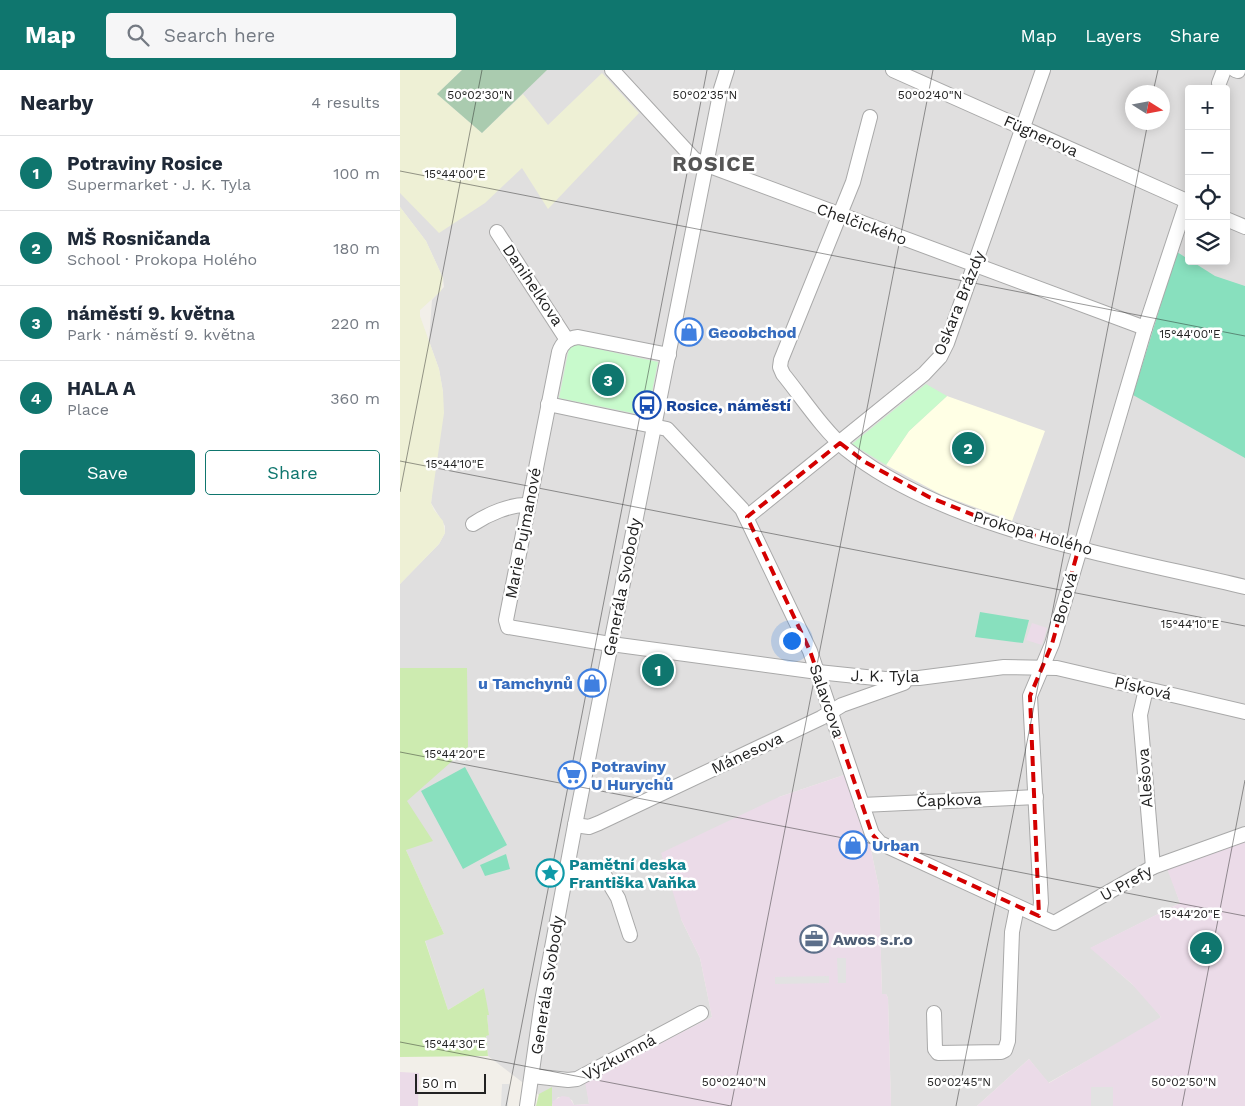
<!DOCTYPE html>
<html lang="en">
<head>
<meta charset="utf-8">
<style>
  :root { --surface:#fff; --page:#f6f6f7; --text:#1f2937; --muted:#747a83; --line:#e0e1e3; --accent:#0f766e }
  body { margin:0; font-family:"Work Sans",sans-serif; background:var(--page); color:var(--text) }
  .controls { position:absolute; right:15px; top:15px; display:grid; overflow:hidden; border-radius:5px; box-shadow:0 2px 12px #0003 }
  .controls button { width:45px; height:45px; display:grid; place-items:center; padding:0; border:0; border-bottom:1px solid var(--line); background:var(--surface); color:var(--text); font:25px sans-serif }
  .compass { position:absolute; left:725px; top:15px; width:45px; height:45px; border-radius:50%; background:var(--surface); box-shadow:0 2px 12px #0003; rotate:101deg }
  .scale { position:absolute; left:15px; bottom:12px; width:71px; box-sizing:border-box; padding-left:5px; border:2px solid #222; border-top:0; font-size:14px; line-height:18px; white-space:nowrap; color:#222; -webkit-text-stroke:4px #fff; paint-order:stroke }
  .you { position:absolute; left:391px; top:570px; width:18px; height:18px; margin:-12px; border:4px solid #fff; border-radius:50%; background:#1a73e8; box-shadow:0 0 0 8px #1a73e833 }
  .badge { display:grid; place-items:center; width:32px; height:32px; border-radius:50%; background:var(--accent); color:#fff; font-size:16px; font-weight:700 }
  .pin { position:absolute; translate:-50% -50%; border:2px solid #fff; box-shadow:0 1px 5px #0006 }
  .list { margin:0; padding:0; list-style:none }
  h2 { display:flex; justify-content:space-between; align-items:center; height:65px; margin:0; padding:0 20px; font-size:21px }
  h2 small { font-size:16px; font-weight:400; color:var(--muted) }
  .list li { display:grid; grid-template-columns:32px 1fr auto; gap:15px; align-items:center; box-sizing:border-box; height:75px; padding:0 20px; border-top:1px solid var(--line) }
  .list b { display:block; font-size:19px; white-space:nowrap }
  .list p { margin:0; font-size:16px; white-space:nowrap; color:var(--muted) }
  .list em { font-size:16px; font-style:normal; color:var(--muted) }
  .actions { display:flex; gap:10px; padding:15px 20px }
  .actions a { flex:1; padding:11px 0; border:1px solid var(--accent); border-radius:5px; text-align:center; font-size:18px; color:var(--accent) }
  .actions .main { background:var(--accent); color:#fff }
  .icon { flex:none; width:28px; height:28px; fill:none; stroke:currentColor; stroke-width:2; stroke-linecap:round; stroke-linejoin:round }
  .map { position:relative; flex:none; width:845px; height:1036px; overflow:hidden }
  header { display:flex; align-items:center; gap:30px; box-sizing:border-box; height:70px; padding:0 25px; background:var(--accent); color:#fff }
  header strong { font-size:24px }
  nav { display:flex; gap:28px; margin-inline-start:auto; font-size:18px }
  .search { width:350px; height:45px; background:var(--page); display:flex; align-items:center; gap:12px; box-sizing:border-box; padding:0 18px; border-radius:5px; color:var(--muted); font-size:19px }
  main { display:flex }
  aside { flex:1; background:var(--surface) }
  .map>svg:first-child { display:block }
</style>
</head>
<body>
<header>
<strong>Map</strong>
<div class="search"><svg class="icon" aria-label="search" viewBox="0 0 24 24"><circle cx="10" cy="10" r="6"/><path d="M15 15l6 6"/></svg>Search here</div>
<nav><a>Map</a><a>Layers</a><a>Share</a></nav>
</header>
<main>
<aside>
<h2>Nearby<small>4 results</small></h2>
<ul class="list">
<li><span class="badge">1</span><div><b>Potraviny Rosice</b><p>Supermarket · J. K. Tyla</p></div><em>100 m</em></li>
<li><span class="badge">2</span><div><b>MŠ Rosničanda</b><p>School · Prokopa Holého</p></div><em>180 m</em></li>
<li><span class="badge">3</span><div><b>náměstí 9. května</b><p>Park · náměstí 9. května</p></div><em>220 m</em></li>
<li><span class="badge">4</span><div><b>HALA A</b><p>Place</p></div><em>360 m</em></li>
</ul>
<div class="actions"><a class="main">Save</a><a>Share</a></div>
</aside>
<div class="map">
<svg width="845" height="1036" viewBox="0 0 845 1036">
  <rect width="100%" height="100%" fill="#f2efe9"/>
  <path fill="#e0dfdf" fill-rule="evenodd" d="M0,0H845V768L767,796L780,833L691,878L741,922L761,947L754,953L648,1013L629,989L577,1036H491L488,928L486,924L482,925L479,818L471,780L444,705L379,727L281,849L300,888L312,947L186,1012L189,1034L174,1035L172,1030L158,1027L152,1035L88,986L86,965H89L84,918L48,940L25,870L44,864L6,780L0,778V514L39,474L45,463V456L31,433L43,322L39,299L29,271L32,230L44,217L43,208L26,171L0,137ZM789,19H826V191H789ZM732,22H762V52H732Z"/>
  <g fill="#ebdbe8">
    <polygon points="632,553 647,558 642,575 626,570"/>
    <polygon points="444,705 466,771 472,776 471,780 479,818 482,924 486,924 488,928 491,1036 152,1036 153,1031 162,1026 169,1027 174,1035 189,1034 185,1012 312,947 300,888 281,849 261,783 379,727"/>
    <polygon points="845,768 845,1036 577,1036 629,989 649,1013 761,947 731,913 690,878 780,833 766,796"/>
    <polygon points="0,1002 19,1003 18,1036 0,1036"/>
  </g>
  <polygon fill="#ffffe5" points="547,326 645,361 612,451 542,425 486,395 509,361"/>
  <g fill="#eef0d5">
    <polygon points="0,0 62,0 37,24 82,63 123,24 148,55 202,3 239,43 148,139 122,98 85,133 39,163 0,123"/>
    <polygon points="0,137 26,171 43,208 41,221 20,240 20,246 39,299 43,322 44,343 31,433 34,440 43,451 45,463 39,474 0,514"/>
  </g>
  <g fill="#cdebb0">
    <polygon points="0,598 67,598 68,677 7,731 33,771 6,780 44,864 25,871 48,940 84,918 89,945 87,945 89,965 86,966 88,986 0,987"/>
    <polygon points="152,1017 152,1036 136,1036 139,1024"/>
  </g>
  <polygon fill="#aacbaf" points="62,0 147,0 82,63 37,24"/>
  <g fill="#c8facc">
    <polygon points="170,273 258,292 247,346 159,328"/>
    <polygon points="526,314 547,326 509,361 486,395 452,374"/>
  </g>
  <g fill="#88e0be">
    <polygon points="777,182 815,206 845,216 845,388 733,325"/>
    <polygon points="580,542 629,550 623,573 575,567"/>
    <polygon points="65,697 107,775 63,799 21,721"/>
    <polygon points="106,784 110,799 85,806 80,795"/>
  </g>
  <g fill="#e2e2e2">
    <polygon points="437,888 446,888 446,913 438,913"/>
    <polygon points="429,906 429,913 375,914 375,907"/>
    <polygon points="102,1014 109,1014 108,1036 101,1036"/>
    <rect x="691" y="1017" width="22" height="19"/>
  </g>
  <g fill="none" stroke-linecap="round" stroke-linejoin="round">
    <g stroke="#a9a9a9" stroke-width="16">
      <g id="minor">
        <polyline points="212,0 294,89 307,95 745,258"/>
        <polyline points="493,0 789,132"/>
        <polyline points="835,0 838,1"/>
        <polyline points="819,13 824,0"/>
        <path d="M470,47L453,112L381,290L380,297L383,304C401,326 424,361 446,379C547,460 721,487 845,517"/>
        <polyline points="826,149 845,157"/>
        <polyline points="97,162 167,270"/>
        <path d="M269,285L178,267C168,268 162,273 159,282L106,550L108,557L204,573L418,602L485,609L519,608L604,597L657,598L845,642"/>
        <polyline points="148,334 267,359 342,439 410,581 472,764 480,773 654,853 753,797 845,764"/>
        <polyline points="347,447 524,304 540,287 547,273 643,0"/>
        <path d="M73,454C88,444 111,434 128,435"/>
        <polyline points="746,619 740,645 753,797"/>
        <polyline points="462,735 636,727"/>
        <polyline points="175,755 189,757 199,753 421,648 442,635 504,613"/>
        <polyline points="166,801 203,803 218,828 230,865"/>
        <polyline points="639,846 641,833 630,626 652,574 745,258 787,131"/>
        <polyline points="534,943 535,979 538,983 601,982 605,980 608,971 612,862 617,837"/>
        <polyline points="132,1006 168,1010 177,1009 301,943"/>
        <polyline points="127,1036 142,931 175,755 321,19 327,0"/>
      </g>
    </g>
    <use href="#minor" stroke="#fff" stroke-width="14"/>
  </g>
  <path fill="none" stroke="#d40000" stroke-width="4" stroke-dasharray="10 6" stroke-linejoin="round" d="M440,373L465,392L529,427L606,458L679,477L652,574L630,626L639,846L480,773L472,764L410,581L347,447Z"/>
  <path fill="none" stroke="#222" stroke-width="1" stroke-opacity="0.45" d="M753,22L758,0M0,101L845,266M0,391L845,556M0,422L82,0M0,682L845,846M0,972L331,1036M106,1036L307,0M331,1036L533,0M556,1036L748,52M782,1036L845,710"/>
  <defs>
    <g id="shop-ring" transform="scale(1.4375)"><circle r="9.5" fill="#fff" stroke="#3f7fe0" stroke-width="1.5"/><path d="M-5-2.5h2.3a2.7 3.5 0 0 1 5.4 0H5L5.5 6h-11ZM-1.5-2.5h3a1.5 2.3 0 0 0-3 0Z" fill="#3f7fe0"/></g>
    <g id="bus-ring" transform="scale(1.4375)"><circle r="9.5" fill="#fff" stroke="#1a4fb4" stroke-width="1.5"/><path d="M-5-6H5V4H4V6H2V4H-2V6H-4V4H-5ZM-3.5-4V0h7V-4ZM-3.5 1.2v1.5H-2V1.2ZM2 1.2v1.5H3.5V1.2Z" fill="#1a4fb4"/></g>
    <g id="supermarket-ring" transform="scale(1.4375)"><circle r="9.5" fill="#fff" stroke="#3f7fe0" stroke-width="1.5"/><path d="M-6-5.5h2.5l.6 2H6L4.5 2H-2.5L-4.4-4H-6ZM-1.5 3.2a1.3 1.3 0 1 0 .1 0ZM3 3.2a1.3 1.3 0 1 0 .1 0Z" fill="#3f7fe0"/></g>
    <g id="sight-ring" transform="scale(1.4375)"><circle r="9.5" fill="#fff" stroke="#0f9aa8" stroke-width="1.5"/><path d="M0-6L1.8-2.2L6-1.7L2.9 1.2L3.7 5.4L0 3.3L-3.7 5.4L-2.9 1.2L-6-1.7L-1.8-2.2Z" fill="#0f9aa8"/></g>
    <g id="office-ring" transform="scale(1.4375)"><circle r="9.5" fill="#fff" stroke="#5c6f8a" stroke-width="1.5"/><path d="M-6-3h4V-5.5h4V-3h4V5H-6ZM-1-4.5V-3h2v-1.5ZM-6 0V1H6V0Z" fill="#5c6f8a"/></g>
  </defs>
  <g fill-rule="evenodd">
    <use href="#shop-ring" x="289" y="262"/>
    <use href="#bus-ring" x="247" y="335"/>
    <use href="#shop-ring" x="192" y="613"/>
    <use href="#supermarket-ring" x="172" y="705"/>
    <use href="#shop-ring" x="453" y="775"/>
    <use href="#sight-ring" x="150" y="803"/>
    <use href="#office-ring" x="414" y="869"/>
  </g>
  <g text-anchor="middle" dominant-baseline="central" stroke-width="5" stroke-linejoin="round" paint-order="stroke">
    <g font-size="16" fill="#222" stroke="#fff">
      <text transform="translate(641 66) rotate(24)">Fügnerova</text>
      <text transform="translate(462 154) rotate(20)">Chelčického</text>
      <text transform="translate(133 215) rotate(56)">Danihelkova</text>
      <text transform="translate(559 233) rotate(-68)">Oskara Brázdy</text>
      <text transform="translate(123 463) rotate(-79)">Marie Pujmanové</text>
      <text transform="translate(633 463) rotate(16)">Prokopa Holého</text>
      <text transform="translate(222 517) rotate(-79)">Generála Svobody</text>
      <text transform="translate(665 528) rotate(-74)">Borová</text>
      <text transform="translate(485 606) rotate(1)">J. K. Tyla</text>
      <text transform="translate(743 618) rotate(13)">Písková</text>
      <text transform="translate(427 631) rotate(71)">Salavcova</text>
      <text transform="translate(347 683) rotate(-25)">Mánesova</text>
      <text transform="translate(745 708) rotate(-94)">Alešova</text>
      <text transform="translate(549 730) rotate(-2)">Čapkova</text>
      <text transform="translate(726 813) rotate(-29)">U Prefy</text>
      <text transform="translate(147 915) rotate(-81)">Generála Svobody</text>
      <text transform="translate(219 987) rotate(-28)">Výzkumná</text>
    </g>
    <g font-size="16" font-weight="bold" fill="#366cbe" stroke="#fff" text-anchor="start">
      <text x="308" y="262">Geoobchod</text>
      <text x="173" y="613" text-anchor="end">u Tamchynů</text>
      <text x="191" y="696">Potraviny<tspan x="191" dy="18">U Hurychů</tspan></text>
      <text x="472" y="775">Urban</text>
    </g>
    <g font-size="16" font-weight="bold" fill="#164399" stroke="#fff" text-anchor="start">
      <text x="266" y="335">Rosice, náměstí</text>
    </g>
    <g font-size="16" font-weight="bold" fill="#0d838f" stroke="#fff" text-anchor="start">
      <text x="169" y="794">Pamětní deska<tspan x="169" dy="18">Františka Vaňka</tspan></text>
    </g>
    <g font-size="16" font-weight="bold" fill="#4e5e75" stroke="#fff" text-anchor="start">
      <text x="433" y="869">Awos s.r.o</text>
    </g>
    <g font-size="21" font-weight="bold" letter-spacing="1" fill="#555" stroke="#fff">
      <text x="314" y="93">ROSICE</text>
    </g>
  </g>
  <g font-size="12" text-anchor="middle" fill="#222" stroke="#fff" stroke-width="5" stroke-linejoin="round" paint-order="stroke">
    <text x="80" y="29">50°02'30"N</text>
    <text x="305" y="29">50°02'35"N</text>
    <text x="530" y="29">50°02'40"N</text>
    <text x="55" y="108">15°44'00"E</text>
    <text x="790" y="268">15°44'00"E</text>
    <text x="55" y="398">15°44'10"E</text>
    <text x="790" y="558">15°44'10"E</text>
    <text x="55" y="688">15°44'20"E</text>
    <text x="790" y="848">15°44'20"E</text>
    <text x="55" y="978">15°44'30"E</text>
    <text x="334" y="1016">50°02'40"N</text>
    <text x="559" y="1016">50°02'45"N</text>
    <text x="784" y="1016">50°02'50"N</text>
  </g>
</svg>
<div class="controls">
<button>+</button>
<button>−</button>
<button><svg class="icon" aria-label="locate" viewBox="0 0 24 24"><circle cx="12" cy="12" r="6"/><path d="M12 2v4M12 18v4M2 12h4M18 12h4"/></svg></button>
<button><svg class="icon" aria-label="layers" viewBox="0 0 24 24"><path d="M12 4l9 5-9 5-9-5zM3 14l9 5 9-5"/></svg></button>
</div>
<svg class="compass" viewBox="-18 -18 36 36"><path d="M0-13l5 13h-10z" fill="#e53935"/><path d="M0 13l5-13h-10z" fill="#747a83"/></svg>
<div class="scale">50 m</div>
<div class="you"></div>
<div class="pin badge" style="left:258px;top:600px">1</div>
<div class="pin badge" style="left:568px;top:378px">2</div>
<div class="pin badge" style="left:208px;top:310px">3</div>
<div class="pin badge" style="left:806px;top:878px">4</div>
</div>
</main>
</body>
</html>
